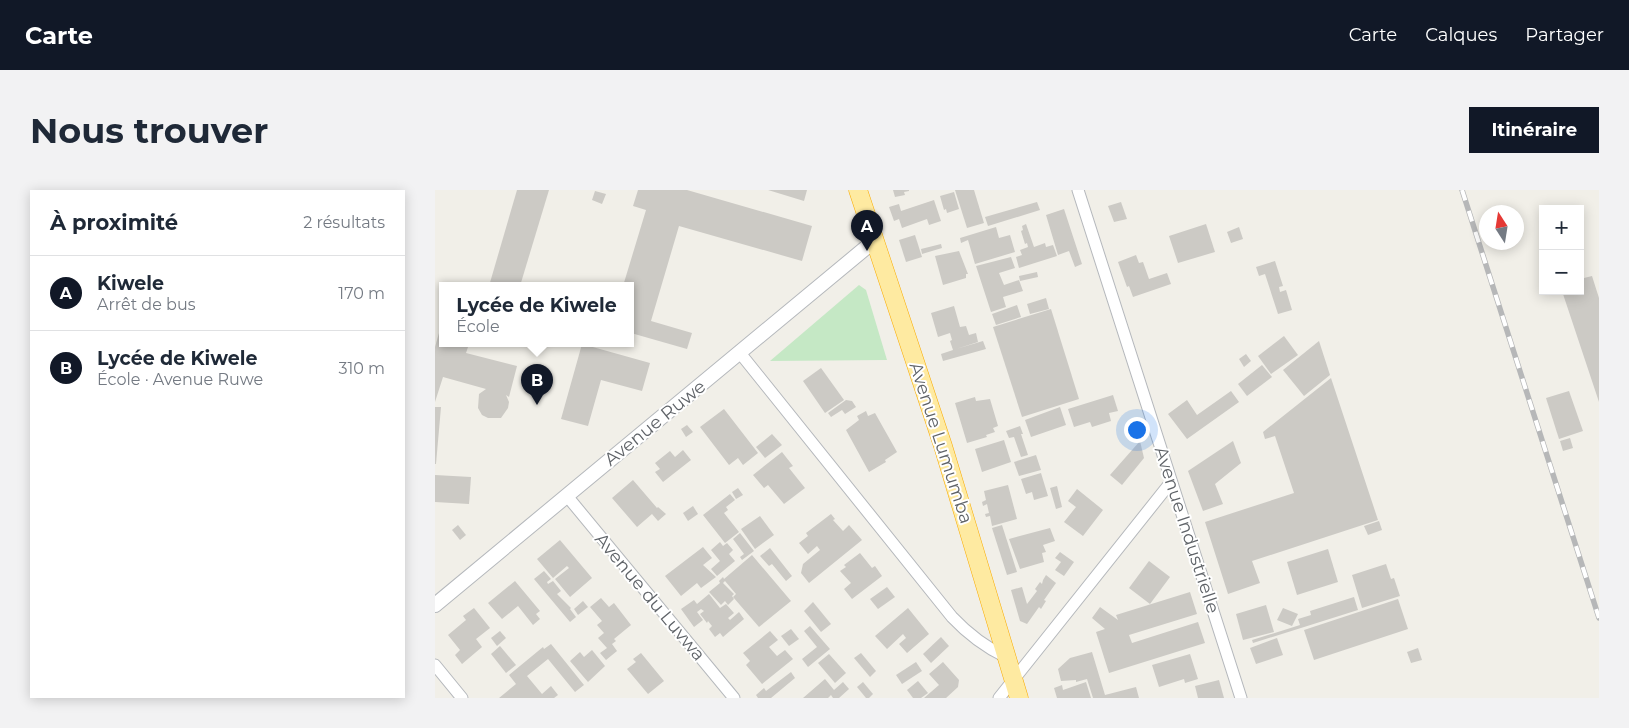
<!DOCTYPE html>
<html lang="fr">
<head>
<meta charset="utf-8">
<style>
  :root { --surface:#fff; --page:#f2f2f3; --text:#1f2937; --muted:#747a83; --line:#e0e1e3; --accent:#111827 }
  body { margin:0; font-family:Montserrat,sans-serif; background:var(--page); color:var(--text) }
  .controls { position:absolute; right:15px; top:15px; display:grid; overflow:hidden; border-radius:0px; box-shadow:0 2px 12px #0003 }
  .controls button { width:45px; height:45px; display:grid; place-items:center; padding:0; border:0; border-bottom:1px solid var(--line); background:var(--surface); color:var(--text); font:25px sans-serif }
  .compass { position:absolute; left:1044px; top:15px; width:45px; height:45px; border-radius:50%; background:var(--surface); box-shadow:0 2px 12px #0003; rotate:348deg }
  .you { position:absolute; left:701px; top:239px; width:18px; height:18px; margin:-12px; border:4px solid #fff; border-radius:50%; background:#1a73e8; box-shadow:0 0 0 8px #1a73e833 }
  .badge { display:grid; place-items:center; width:32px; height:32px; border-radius:50%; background:var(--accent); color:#fff; font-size:16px; font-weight:700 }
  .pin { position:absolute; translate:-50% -41px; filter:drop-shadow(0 1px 2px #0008) }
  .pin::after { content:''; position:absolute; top:26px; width:18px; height:15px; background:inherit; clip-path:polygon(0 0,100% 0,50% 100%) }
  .popup { position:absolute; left:4px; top:92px; width:195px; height:65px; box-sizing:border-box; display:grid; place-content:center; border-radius:0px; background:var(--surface); filter:drop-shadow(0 1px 4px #0005); font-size:16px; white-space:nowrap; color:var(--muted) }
  .popup b { font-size:19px; color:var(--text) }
  .popup::after { content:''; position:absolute; left:50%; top:100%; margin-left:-10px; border:10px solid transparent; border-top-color:var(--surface) }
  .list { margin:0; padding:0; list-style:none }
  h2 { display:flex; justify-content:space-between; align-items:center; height:65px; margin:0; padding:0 20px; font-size:21px }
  h2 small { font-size:16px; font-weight:400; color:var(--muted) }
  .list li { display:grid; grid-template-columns:32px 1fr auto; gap:15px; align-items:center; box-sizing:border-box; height:75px; padding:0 20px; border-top:1px solid var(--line) }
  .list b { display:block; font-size:19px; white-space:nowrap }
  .list p { margin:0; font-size:16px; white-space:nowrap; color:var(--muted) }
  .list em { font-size:16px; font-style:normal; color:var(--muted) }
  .map { position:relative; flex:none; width:1164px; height:508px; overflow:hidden; border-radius:0px }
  header { display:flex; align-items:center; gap:30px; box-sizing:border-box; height:70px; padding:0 25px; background:var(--accent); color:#fff }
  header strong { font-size:24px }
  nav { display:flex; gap:28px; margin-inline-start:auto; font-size:18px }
  .intro { display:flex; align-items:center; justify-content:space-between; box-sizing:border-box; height:120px; padding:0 30px }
  h1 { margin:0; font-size:35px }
  .button { padding:12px 22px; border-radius:0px; background:var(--accent); color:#fff; font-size:18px; font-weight:700 }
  main { display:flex; gap:30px; padding:0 30px }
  aside { flex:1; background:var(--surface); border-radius:0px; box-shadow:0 2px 12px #0003 }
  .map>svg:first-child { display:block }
</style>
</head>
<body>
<header>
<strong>Carte</strong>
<nav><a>Carte</a><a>Calques</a><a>Partager</a></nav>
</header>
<div class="intro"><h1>Nous trouver</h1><a class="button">Itinéraire</a></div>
<main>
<aside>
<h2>À proximité<small>2 résultats</small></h2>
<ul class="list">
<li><span class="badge">A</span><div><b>Kiwele</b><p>Arrêt de bus</p></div><em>170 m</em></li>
<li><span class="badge">B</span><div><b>Lycée de Kiwele</b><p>École · Avenue Ruwe</p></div><em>310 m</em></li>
</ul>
</aside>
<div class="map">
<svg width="1164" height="508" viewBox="0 0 1164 508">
  <rect width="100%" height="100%" fill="#f1efe8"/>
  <polygon fill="#c5e8c5" points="424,95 431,100 452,170 335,171"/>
  <g fill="#cccac5">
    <polygon points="82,0 114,0 85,96 54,96"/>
    <polygon points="203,0 252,0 377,36 367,71 244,36 216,131 257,143 252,159 196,143 196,96 188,96 211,20 198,16"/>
    <polygon points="333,0 372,0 369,11"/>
    <polygon points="458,0 474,0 474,1 469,2 470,5 460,7"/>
    <polygon points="520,0 539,0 549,33 532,38"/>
    <polygon points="160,1 171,4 167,14 157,10"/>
    <polygon points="519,2 524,19 512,23 511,19 509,20 505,6"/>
    <polygon points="499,10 506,31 494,35 492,29 467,38 464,29 459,31 454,17 464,14 466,21"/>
    <polygon points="602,12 605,20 553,36 550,27"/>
    <polygon points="686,12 692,29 679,32 673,16"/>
    <polygon points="629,19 647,74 640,77 634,61 623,65 611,25"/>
    <polygon points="591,34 599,57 610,53 611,57 618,55 622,66 584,78 581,67 587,65 585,60 593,57 592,53 590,54 586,41 588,40 587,36"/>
    <polygon points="771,34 780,62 743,73 734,46"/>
    <polygon points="561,37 564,48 575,45 580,62 540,74 533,50 526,53 525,48"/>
    <polygon points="804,37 808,49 796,53 792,42"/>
    <polygon points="480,45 487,67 471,72 464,50"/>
    <polygon points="506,54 507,58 487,64 486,59"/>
    <polygon points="524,61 533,84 531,84 531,88 508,95 500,66"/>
    <polygon points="701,65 704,73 708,72 714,89 732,83 736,94 698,107 694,96 692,97 683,72"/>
    <polygon points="576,67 580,78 564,83 569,95 584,90 588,101 568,107 571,117 556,122 541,76"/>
    <polygon points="840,71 848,96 844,97 845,102 851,100 857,120 843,124 830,84 824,86 821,77"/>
    <polygon points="602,82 603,87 585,91 584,86"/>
    <polygon points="1157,86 1164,108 1164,212 1127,101 1145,101 1145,89"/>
    <polygon points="611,108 614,119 595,124 592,114"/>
    <polygon points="582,115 586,127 561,135 557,124"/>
    <polygon points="519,116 525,137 531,136 534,145 541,143 543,152 521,159 548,151 551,159 508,171 506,164 518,160 515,151 517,150 515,143 503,147 496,123"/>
    <polygon points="616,119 644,209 587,227 558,137"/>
    <polygon points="8,129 8,154 34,154 31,163 82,176 74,207 71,205 74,212 73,218 66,228 53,228 47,225 43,218 44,204 51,199 8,187 0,212 0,157"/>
    <polygon points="849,146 863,165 836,184 823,166"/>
    <polygon points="884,151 895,185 869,206 848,180"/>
    <polygon points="147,154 215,173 207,201 166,190 153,236 126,229"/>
    <polygon points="811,164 816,171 809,177 804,169"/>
    <polygon points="827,175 837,187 812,206 803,194"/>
    <polygon points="386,178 409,210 390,223 368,191"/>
    <polygon points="896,188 943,330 817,371 825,393 793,404 770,332 859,303 840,246 830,249 828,242"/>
    <polygon points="796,201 804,212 752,249 733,224 752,210 762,225"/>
    <polygon points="1134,201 1148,241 1124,249 1111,208"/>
    <polygon points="678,205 683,221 674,223 676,231 657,237 655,232 639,237 633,219"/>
    <polygon points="540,207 541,211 555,209 563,236 558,238 560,242 551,245 552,247 532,253 520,213"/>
    <polygon points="411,210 417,211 421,217 410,224 407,220 396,227 393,223"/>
    <polygon points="0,217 6,217 1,274 0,274"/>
    <polygon points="625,217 631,235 596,247 590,230"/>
    <polygon points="289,219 323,263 308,275 303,268 294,275 265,237"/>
    <polygon points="431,221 433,226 440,223 462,262 450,270 451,272 434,282 411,240 424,230 422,226"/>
    <polygon points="252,235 258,242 251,247 246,239"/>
    <polygon points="585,236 588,244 586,244 593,265 586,267 579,247 574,248 571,241"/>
    <polygon points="337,244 347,255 330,268 321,257"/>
    <polygon points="1135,248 1138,258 1128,261 1125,251"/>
    <polygon points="569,250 576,272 547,282 540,259"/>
    <polygon points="705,251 709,268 687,295 675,285"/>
    <polygon points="798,251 806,273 780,294 788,314 768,321 753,281"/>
    <polygon points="248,260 256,270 228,292 220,282 225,279 220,273 235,261 240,267"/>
    <polygon points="347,262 358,276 354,278 370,298 349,314 333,295 329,298 318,285"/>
    <polygon points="601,265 606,280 584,286 579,272"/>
    <polygon points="606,283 613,306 599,310 597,302 591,304 586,289"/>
    <polygon points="0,285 36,287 34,314 0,312"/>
    <polygon points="198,290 222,318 223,317 231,324 223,331 217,324 202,337 177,308"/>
    <polygon points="573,295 582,329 557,336 555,326 551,327 550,324 554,323 552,314 548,316 547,312 551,310 549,301"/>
    <polygon points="622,296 627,317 621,319 615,298"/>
    <polygon points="303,298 308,305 301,309 297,302"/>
    <polygon points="642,299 668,320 648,346 629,332 641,317 633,311"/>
    <polygon points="295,304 300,310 291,317 293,320 289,323 304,342 290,353 268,325"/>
    <polygon points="258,316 263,324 253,331 248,323"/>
    <polygon points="396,324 400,329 398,330 408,341 414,335 427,350 374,393 366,383 368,374 385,360 382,356 373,364 364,353 373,346 371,343"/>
    <polygon points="325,326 339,345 320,359 306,339"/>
    <polygon points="944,331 947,340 933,345 929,336"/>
    <polygon points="23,335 31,345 25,350 17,340"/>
    <polygon points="567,335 582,382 572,385 557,338"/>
    <polygon points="615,338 620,351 608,355 611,362 607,363 609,372 585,379 574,349"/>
    <polygon points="305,343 319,361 307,370 305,367 309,364 298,349"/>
    <polygon points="125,350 157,388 135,407 120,389 134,378 132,376 118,388 102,369"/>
    <polygon points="285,352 288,356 292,353 298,360 294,364 300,371 282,386 276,379 285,371 276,360"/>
    <polygon points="268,357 277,368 268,375 281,387 266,398 262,393 246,406 230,386"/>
    <polygon points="335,358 357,386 351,391 337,374 334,376 325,366"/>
    <polygon points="893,359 903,392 862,405 852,372"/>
    <polygon points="625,362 639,372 629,386 620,380 626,372 620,368"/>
    <polygon points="425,363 437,378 440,376 447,386 417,409 409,399 416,393 405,381 411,377 409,375"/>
    <polygon points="317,365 356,411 324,437 298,407 301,404 290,391 288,393 299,404 297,406 299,409 293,415 290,411 286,415 274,402 285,393 284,391 288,387 289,389"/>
    <polygon points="714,371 735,387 715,414 694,398"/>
    <polygon points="951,374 956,389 959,388 965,406 927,418 917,385"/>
    <polygon points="109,381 116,389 112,392 113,394 118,391 126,401 122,404 136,418 135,419 141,427 135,432 99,389"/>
    <polygon points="611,385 621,393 609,410 611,411 606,419 604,417 592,434 585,431 576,400 587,397 592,414 602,401 600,399 605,392 607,394 608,390"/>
    <polygon points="80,391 105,421 101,424 105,429 98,435 83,416 67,429 53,413"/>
    <polygon points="452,397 460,407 443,419 435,409"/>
    <polygon points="755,402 762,424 694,445 697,453 763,432 770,453 674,483 661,442 670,439 657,428 665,417 683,430 681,425"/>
    <polygon points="274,404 285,418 291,414 299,423 293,428 295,430 304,422 309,429 288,447 285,443 280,447 274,439 277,436 273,431 272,433 265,424 269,421 266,419 262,422 268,430 259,437 246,419 259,410 262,414"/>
    <polygon points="919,407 923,420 818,453 817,450 865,435 863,429 876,425 875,421"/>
    <polygon points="166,408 174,417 179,413 196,435 179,449 181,451 177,454 182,461 171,470 165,463 172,458 163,448 169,443 162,435 167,431 155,417"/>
    <polygon points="963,409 973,439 879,470 869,440"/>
    <polygon points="148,411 153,417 143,425 139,419"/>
    <polygon points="378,412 396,434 386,442 369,421"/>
    <polygon points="831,415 839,442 808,450 801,424"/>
    <polygon points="39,418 55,438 41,449 47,457 27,474 20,465 25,460 13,445 31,430 28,426"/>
    <polygon points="473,418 494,444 472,463 464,454 471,448 468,444 452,459 440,446"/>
    <polygon points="848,418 863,424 857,436 842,430"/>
    <polygon points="375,436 395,459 373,477 367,469 382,457 369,441"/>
    <polygon points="356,439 364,449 354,456 346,446"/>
    <polygon points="65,441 71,448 62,456 56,448"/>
    <polygon points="335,441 343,450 334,457 342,466 350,460 358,469 327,494 311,475 315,471 308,463"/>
    <polygon points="506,447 514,456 496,473 488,464"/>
    <polygon points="842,448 848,465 821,474 815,458"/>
    <polygon points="116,454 149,495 140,502 113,469 92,486 107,504 116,496 123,505 119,508 64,508 81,494 74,485 108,457 109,459"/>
    <polygon points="65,456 81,475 71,483 56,464"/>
    <polygon points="983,458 987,470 976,473 972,462"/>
    <polygon points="157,460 170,476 153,492 135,471 145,462 149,467"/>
    <polygon points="657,462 670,505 701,497 704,508 658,508 652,489 641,492 641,490 626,491 623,479 635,468"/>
    <polygon points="206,463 229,491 213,504 192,479 201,472 198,469"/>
    <polygon points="426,463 441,481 435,487 419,468"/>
    <polygon points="394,464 411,483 400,493 383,473"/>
    <polygon points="755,464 763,489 750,493 749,489 724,497 717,475"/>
    <polygon points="481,472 487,481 467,494 461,485"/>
    <polygon points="508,472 524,490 523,497 511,508 489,508 504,495 494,484"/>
    <polygon points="356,482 360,488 336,508 323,508 321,505 329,498 331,501"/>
    <polygon points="390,489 399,500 408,492 414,499 404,508 398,508 396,505 393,508 368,508"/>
    <polygon points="784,490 789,508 763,508 760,496"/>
    <polygon points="483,491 493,503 486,508 478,508 472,500"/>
    <polygon points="428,492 438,504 434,508 431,508 422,497"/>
    <polygon points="651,492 656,508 622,508 619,498 627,495 628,500"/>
  </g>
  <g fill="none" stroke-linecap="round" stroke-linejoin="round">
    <g stroke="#b5b8bc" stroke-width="13">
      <g id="minor">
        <polyline points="643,0 806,508"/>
        <path d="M305,163L517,427C533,444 550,457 571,467"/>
        <polyline points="132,306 299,508"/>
        <polyline points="0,475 27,508"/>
        <polyline points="564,508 736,292"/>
      </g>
    </g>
    <g stroke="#b5b8bc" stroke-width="16">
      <polyline id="tertiary" points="0,415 439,51"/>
    </g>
    <g stroke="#f9ab00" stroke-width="19">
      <polyline id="trunk" points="423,0 508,256 584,508"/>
    </g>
    <use href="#minor" stroke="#fff" stroke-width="11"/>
    <use href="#tertiary" stroke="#fff" stroke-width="14"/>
    <use href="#trunk" stroke="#feeaa1" stroke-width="18"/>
    <g stroke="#b6b7b8" stroke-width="5.5">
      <polyline id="rail" points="1027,0 1164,428"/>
    </g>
    <use href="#rail" stroke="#fff" stroke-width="4" stroke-dasharray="11" stroke-linecap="butt"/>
  </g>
  <g text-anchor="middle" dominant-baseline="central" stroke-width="4" stroke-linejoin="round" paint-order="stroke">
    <g font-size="18" fill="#5f6368" stroke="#fff">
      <text transform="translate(220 233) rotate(-39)">Avenue Ruwe</text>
      <text transform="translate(506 253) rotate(72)">Avenue Lumumba</text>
      <text transform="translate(752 340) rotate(72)">Avenue Industrielle</text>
      <text transform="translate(215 407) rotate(50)">Avenue du Luvwa</text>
    </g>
  </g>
</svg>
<div class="controls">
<button>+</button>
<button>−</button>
</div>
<svg class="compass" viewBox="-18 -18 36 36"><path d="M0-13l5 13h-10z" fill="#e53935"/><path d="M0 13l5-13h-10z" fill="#747a83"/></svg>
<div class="you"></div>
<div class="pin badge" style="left:432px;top:61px">A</div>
<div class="pin badge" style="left:102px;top:215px">B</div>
<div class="popup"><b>Lycée de Kiwele</b>École</div>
</div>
</main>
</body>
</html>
